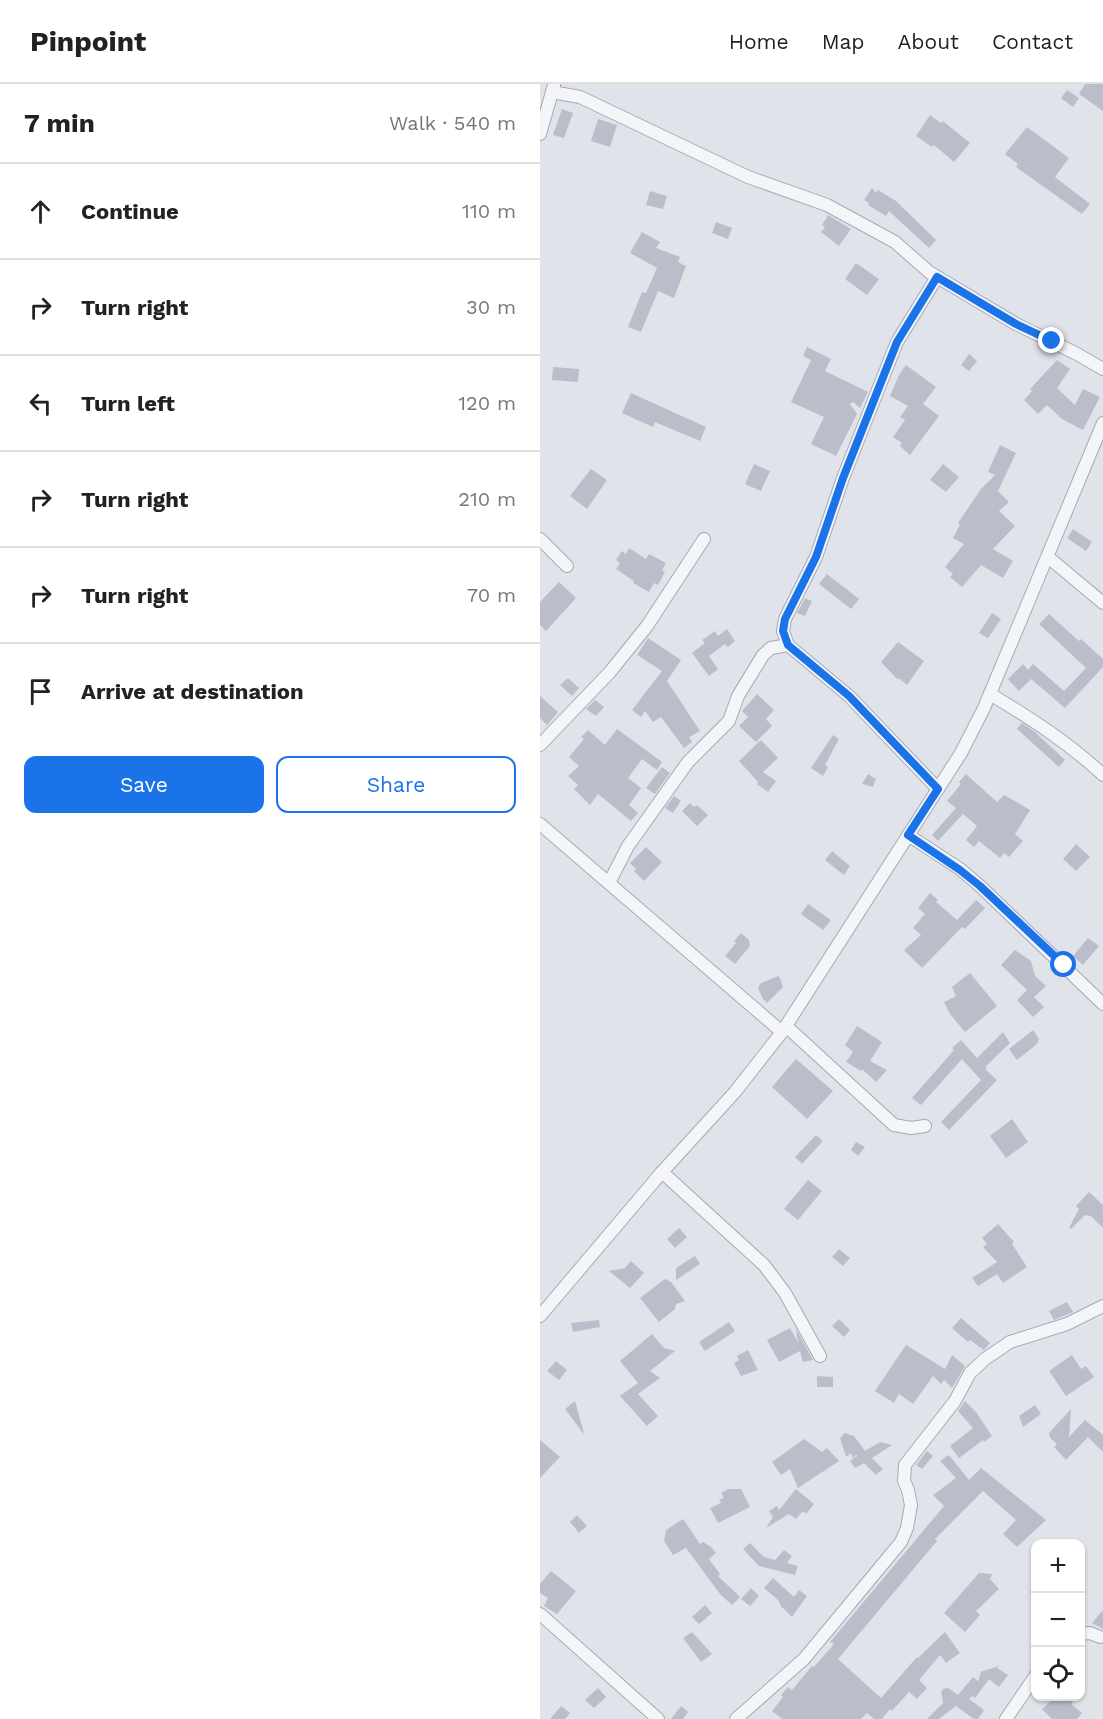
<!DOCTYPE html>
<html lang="en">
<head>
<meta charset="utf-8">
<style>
  :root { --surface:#fff; --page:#f2f2f2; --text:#222; --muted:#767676; --line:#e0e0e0; --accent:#1a73e8 }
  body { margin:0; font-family:"Work Sans",sans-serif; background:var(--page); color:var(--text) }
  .controls { position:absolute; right:18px; bottom:18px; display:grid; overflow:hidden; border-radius:12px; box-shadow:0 2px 4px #0004 }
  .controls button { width:54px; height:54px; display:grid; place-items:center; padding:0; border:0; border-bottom:2px solid var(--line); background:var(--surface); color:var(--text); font:30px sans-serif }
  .stop { position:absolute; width:18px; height:18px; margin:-14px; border:4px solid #1a73e8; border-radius:50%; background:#fff }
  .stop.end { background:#1a73e8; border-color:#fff; box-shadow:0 2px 6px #0008 }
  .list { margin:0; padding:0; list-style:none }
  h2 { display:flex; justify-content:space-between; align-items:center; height:78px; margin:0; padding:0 24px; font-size:26px }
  h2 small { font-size:20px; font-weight:400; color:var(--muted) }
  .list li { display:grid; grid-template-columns:39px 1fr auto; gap:18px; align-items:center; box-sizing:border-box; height:96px; padding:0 24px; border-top:2px solid var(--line) }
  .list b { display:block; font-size:22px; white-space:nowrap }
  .list em { font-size:20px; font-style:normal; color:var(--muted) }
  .actions { display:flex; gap:12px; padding:18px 24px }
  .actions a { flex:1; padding:14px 0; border:2px solid var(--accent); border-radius:12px; text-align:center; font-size:21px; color:var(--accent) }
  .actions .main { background:var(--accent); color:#fff }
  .icon { flex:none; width:33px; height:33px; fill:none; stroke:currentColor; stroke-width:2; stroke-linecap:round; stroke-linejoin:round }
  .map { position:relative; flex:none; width:563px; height:1635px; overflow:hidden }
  header { display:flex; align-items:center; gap:36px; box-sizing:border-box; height:84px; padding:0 30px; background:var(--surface); border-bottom:2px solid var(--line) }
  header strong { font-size:28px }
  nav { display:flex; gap:33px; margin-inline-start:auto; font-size:21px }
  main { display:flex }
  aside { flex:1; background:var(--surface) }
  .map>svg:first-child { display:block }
</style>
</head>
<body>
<header>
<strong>Pinpoint</strong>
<nav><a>Home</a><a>Map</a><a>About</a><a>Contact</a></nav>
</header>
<main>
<aside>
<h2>7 min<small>Walk · 540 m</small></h2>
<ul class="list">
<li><svg class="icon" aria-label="ahead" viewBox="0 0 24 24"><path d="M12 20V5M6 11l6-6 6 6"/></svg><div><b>Continue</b></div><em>110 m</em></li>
<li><svg class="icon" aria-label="right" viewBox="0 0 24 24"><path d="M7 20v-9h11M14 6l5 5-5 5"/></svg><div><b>Turn right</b></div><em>30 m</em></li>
<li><svg class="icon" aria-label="left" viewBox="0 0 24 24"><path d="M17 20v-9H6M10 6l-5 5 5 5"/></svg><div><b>Turn left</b></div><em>120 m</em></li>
<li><svg class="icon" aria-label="right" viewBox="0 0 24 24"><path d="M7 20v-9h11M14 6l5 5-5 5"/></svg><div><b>Turn right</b></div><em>210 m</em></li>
<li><svg class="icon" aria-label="right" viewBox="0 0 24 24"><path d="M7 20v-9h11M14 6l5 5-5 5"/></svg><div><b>Turn right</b></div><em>70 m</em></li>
<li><svg class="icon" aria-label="arrive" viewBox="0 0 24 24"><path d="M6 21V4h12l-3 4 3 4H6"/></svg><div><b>Arrive at destination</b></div></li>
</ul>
<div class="actions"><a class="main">Save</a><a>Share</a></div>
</aside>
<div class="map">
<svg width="563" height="1635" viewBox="0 0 563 1635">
  <rect width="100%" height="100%" fill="#e1e3ea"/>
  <g fill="#bbbeca">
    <polygon points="545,0 563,0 563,27 539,10"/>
    <polygon points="527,6 539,14 533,23 521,14"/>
    <polygon points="22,25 33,29 24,54 13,51"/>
    <polygon points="390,31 401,39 403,37 430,59 414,78 394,61 392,63 376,52"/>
    <polygon points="58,35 77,41 70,63 51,57"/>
    <polygon points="487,43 529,74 515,93 550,120 542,130 476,83 478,80 465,70"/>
    <polygon points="332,104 336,109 338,106 356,117 396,156 389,164 349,127 346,132 328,121 329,119 324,116"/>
    <polygon points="110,107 127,112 123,125 106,121"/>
    <polygon points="288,131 311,145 299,162 281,148 285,143 282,141"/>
    <polygon points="176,138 192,144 188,155 172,149"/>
    <polygon points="102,148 120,158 116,164 140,173 138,178 146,182 134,214 118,207 101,248 88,243 102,208 106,209 117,184 90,169"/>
    <polygon points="316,179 339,195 327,211 305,195"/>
    <polygon points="267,263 291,275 285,287 328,308 320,324 313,318 310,320 317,330 296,372 271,360 284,333 251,318 271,276 263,272"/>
    <polygon points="429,270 437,277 429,287 421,281"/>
    <polygon points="517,276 530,285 517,304 535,321 543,305 560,313 543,346 522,335 507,321 498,330 484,316 492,307 490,305"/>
    <polygon points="366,281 396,303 383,320 399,332 370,371 360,362 362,359 353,353 365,336 360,333 368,322 350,312 359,291"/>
    <polygon points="13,283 39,285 38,298 12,296"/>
    <polygon points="91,309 166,343 160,357 115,338 113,343 82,329"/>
    <polygon points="460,361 476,369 458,407 469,418 459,427 475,442 453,465 473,477 463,494 441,481 422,503 410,493 413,490 405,483 424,460 413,454 420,441 418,439 441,405 455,391 448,388"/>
    <polygon points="214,380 230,387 221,407 205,400"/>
    <polygon points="403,380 419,393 406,408 390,396"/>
    <polygon points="51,385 67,396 47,425 30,412"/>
    <polygon points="533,445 552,458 546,467 527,454"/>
    <polygon points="89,464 106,475 109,470 126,479 122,486 125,488 118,501 114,499 109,508 93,499 94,497 76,485 80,479 76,476 82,467 86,470"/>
    <polygon points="287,490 319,515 311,525 279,500"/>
    <polygon points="19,498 36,514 6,547 0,541 0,518"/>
    <polygon points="265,514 272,517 265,532 257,529"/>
    <polygon points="452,529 461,535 448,554 439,549"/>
    <polygon points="509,530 539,557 541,555 563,575 563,583 525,624 491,595 479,607 468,595 483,580 488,586 493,580 524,607 546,584 499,540"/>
    <polygon points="187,545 195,557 188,563 185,560 169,572 178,585 169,592 152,569 165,559 162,556 175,547 178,552"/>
    <polygon points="108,554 141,576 127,597 160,647 149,653 152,658 144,664 121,633 113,638 105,627 101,633 92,626 122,587 97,571"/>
    <polygon points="358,558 384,577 367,601 359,594 358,596 341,578"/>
    <polygon points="28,594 39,604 32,612 20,601"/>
    <polygon points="217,610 234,626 226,635 232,642 216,658 199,642 208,633 202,627"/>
    <polygon points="0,612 18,628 7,641 0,634"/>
    <polygon points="55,616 64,623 56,632 46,625"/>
    <polygon points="482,639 495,648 525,676 519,683 477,645"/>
    <polygon points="77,645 122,678 117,686 102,675 88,694 101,704 89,721 98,729 91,737 58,710 50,721 34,705 38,701 28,692 39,682 29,673 44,655 41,653 48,646 65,661"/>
    <polygon points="293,651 299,655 285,681 288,683 283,692 271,684"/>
    <polygon points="221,656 238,674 223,688 236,697 228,708 217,700 218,698 199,677"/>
    <polygon points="122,683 130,689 115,710 106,704"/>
    <polygon points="328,690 336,695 333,703 322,700"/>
    <polygon points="426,690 457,718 464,711 490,726 475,750 483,757 469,773 464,769 460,774 439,757 434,763 426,756 437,742 423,730 398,757 392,751 416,724 407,717 421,700 419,698"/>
    <polygon points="134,712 141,717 133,729 125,724"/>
    <polygon points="150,719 154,723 157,721 168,731 157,742 142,727"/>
    <polygon points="536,760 550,773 536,787 523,775"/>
    <polygon points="106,763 122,778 104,797 94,787 96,785 90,779"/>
    <polygon points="292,767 310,782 304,791 285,776"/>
    <polygon points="390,809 398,816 396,818 417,836 436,816 445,824 425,845 422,843 382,884 364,866 381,851 373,844 385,830 378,824"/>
    <polygon points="268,820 291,836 283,846 261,830"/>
    <polygon points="201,849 209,856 210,862 195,880 185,872 196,859 194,857"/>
    <polygon points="548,854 559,862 543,881 533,872"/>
    <polygon points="475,866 491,877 495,892 506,902 494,913 504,923 493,933 477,916 487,906 461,881"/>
    <polygon points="430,889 457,922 425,948 410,930 404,918 416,912 412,903"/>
    <polygon points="239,892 243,903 227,919 223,915 218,904 221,899"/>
    <polygon points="317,942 342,958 330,977 347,986 336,998 322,985 321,987 306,978 313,968 305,961"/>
    <polygon points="493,946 499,955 497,960 477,976 469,965"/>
    <polygon points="463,948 470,959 445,983 447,984 446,986 457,996 409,1046 401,1038 441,996 422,975 381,1021 372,1014 414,966 412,964 421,956 437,974"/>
    <polygon points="256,975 293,1007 267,1035 232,1003"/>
    <polygon points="472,1035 488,1058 466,1074 450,1052"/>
    <polygon points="276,1051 283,1057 262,1080 255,1073"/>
    <polygon points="316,1058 325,1063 318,1072 311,1066"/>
    <polygon points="268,1096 282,1107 258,1136 244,1125"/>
    <polygon points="549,1108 563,1121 563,1144 551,1132 545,1131 531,1145 529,1144 539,1125 536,1122"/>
    <polygon points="458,1140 474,1158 472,1160 487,1183 463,1199 457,1190 438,1202 432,1194 457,1178 443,1163 447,1160 442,1154"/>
    <polygon points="139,1144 147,1153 135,1164 127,1155"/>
    <polygon points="299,1165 310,1174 303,1182 292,1173"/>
    <polygon points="155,1172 160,1180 136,1196 136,1184"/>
    <polygon points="91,1177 104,1189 90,1204 69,1187 85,1184"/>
    <polygon points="125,1195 131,1198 145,1217 136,1220 135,1225 119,1238 100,1214"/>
    <polygon points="527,1218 533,1228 514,1236 509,1227"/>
    <polygon points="421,1234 450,1259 444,1266 430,1256 428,1258 412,1244"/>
    <polygon points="299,1235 310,1246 304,1253 292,1242"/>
    <polygon points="59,1236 60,1243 33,1248 31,1239"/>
    <polygon points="189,1238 195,1247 165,1267 159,1258"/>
    <polygon points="250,1244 258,1258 256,1245 273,1276 263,1278 260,1267 239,1278 227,1256"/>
    <polygon points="112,1250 124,1264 135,1267 110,1287 120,1294 98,1310 118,1332 107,1342 80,1312 98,1299 80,1277"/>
    <polygon points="366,1261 405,1285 412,1271 425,1282 412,1304 404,1296 401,1300 393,1292 373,1320 359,1310 354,1319 335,1307"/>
    <polygon points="208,1266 218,1286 201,1292 194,1279 199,1276 197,1272"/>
    <polygon points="532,1271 541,1285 546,1282 554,1293 526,1312 509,1287"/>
    <polygon points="16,1277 27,1286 19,1296 7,1287"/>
    <polygon points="277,1292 293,1293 293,1303 277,1303"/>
    <polygon points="35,1317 44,1349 43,1349 25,1325"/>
    <polygon points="425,1317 436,1328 452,1352 444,1358 443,1356 419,1374 410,1362 433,1344 418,1327"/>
    <polygon points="495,1321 501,1330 483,1343 479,1332"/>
    <polygon points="531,1325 529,1353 545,1336 563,1351 563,1368 548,1353 526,1376 514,1363 517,1360 510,1354 509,1349"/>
    <polygon points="305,1349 314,1352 325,1367 340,1358 352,1361 332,1374 343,1385 336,1391 324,1379 315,1384 310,1377 317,1372 316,1371 313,1374 311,1369 306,1373 300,1354"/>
    <polygon points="264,1355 282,1368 287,1364 299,1377 258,1404 250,1385 241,1391 232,1378"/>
    <polygon points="0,1356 20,1373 0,1394"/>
    <polygon points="387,1367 393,1372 382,1385 376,1381"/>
    <polygon points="409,1371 429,1396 441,1384 506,1436 477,1463 463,1450 476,1436 443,1407 395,1455 397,1457 298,1575 341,1614 377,1573 378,1574 405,1548 420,1569 406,1579 400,1571 379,1596 387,1604 377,1615 369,1608 352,1627 350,1625 342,1635 334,1635 327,1629 321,1635 242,1635 232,1627 243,1613 241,1611 248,1603 252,1606 272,1582 274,1583 294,1560 290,1558 404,1422 393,1411 416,1394 400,1377"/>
    <polygon points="188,1405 201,1405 210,1423 178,1439 170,1424 181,1419 179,1416 184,1414 181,1409"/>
    <polygon points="256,1405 274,1420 267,1429 262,1428 256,1435 249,1430 226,1444 233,1433 229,1427 237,1422 239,1426"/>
    <polygon points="37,1431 47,1442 39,1449 30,1438"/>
    <polygon points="143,1435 160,1460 163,1458 171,1463 176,1469 169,1475 180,1490 178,1492 200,1513 192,1521 180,1510 146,1464 133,1471 124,1457 126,1446"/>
    <polygon points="210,1459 224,1473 235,1476 244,1466 252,1472 247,1479 258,1482 255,1491 219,1482 203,1465"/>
    <polygon points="11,1487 36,1507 17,1530 4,1522 8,1514 0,1509 0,1500"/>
    <polygon points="439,1489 452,1490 450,1495 459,1505 436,1527 440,1531 425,1548 404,1529"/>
    <polygon points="233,1494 254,1513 259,1506 267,1512 252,1533 243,1524 242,1524 238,1516 224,1504"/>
    <polygon points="211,1504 219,1512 210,1522 201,1515"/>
    <polygon points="165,1521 172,1529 159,1540 152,1533"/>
    <polygon points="563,1526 563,1545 552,1539"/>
    <polygon points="152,1548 172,1570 161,1578 143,1554"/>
    <polygon points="459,1582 457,1584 468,1591 459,1603 449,1595 435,1614 432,1612 429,1615 444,1626 438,1635 434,1635 416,1622 399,1635 387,1635 403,1619 401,1608 403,1605 408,1604 418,1611 433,1593 438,1597 441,1589 440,1588"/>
    <polygon points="58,1604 66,1613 54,1624 45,1616"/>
    <polygon points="516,1612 538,1612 531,1620 542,1629 537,1635 512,1635 502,1625"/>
    <polygon points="21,1622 30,1629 25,1635 10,1635"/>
    <polygon points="141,1622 148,1628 143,1635 131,1635"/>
  </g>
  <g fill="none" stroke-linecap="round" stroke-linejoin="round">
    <g stroke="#a6a9b5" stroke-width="14">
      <g id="street">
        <polyline points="12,8 40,13 208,93 287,121 355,158 389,188 476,240 537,270 563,285"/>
        <polyline points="0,50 14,1"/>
        <polyline points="397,193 357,258 303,394 276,473 245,535 243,547 248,561 309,612 398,705"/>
        <polyline points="0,455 27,482"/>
        <polyline points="508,473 563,519"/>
        <path d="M450,610C490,634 529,659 563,691"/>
        <polyline points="0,661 70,588 107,542 164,455"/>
        <polyline points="0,740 242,948"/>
        <polyline points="368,751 420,785 440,802 563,920"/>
        <polyline points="69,799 88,762 148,678 189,637 198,612 223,571 231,564 248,561"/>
        <polyline points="246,942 354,1041 371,1044 385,1042"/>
        <polyline points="122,1088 224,1181 245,1209 280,1272"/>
        <polyline points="0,1232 122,1088 195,1008 242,948 421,669 444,624 563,339"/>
        <polyline points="0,1530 118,1635"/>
        <polyline points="540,1550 550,1549 560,1553"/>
        <polyline points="196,1635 264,1575 361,1458 367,1444 371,1421 368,1406 364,1397 365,1381 415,1317 430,1289 445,1275 470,1258 527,1240 563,1222"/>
        <polyline points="466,1635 496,1591"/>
      </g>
    </g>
    <use href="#street" stroke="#f4f5f8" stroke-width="12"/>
  </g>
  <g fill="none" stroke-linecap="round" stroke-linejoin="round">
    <polyline stroke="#1a73e8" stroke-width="8" points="512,257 476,240 397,193 357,258 303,394 276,473 245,535 243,547 248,561 309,612 398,705 368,751 420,786 440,802 524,881"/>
  </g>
</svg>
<div class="controls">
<button>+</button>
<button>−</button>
<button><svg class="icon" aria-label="locate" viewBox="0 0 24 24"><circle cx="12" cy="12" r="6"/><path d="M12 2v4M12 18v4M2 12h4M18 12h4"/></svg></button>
</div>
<div class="stop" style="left:524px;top:881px"></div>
<div class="stop end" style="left:512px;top:257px"></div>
</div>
</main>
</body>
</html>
